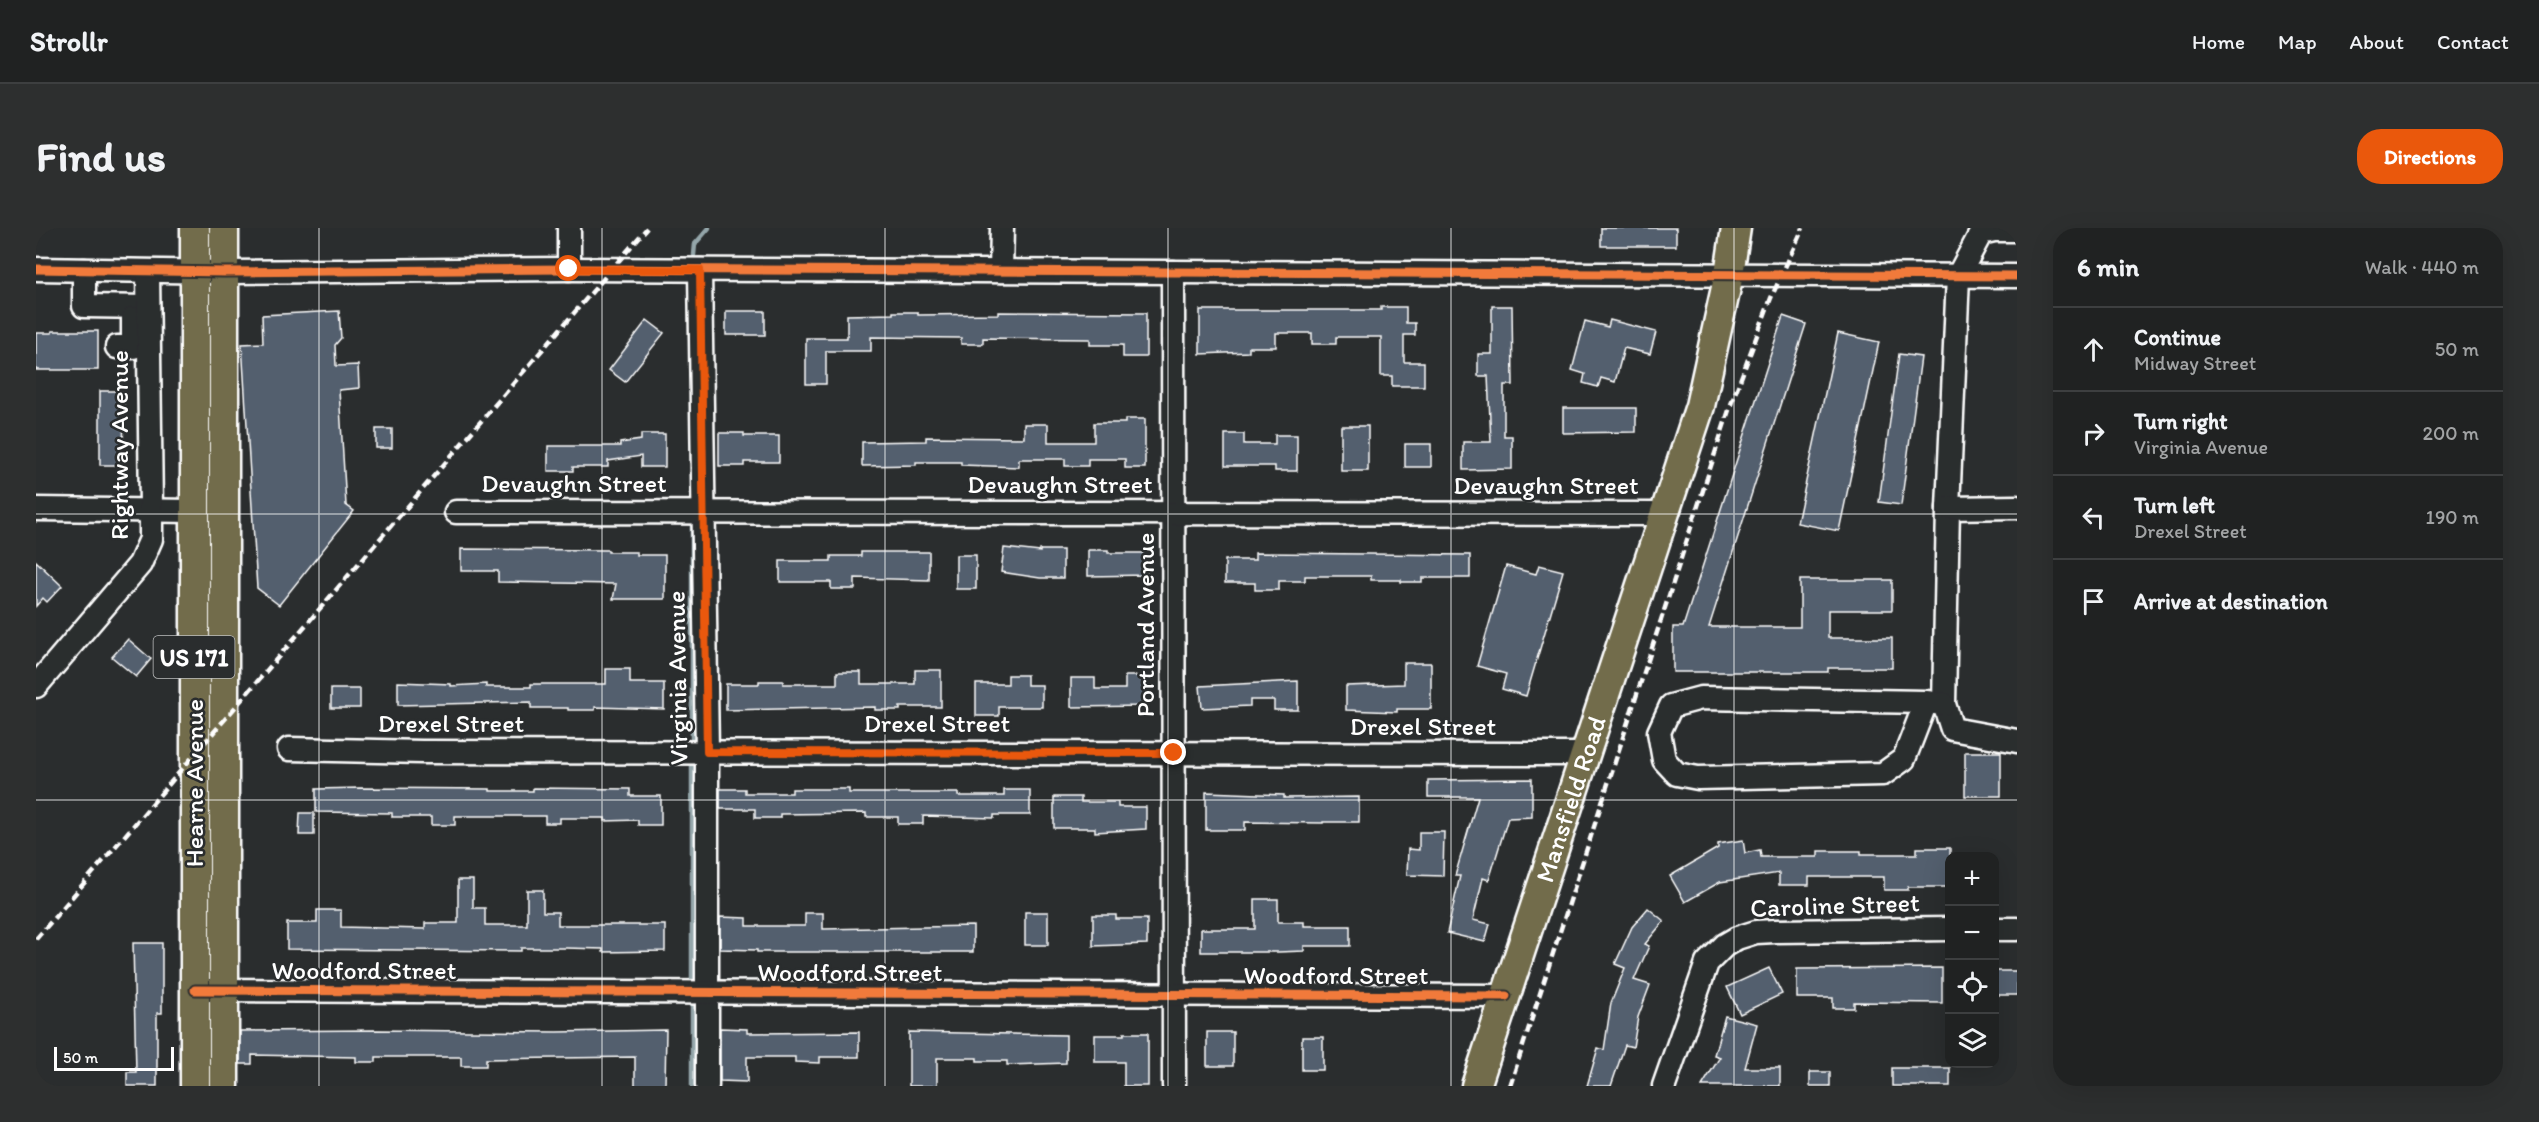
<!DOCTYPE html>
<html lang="en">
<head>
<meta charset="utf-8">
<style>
  :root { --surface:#202222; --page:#2d2f2f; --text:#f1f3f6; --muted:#a2a4a5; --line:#3d3f40; --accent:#ea580c }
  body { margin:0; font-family:Itim,sans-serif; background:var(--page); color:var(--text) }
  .controls { position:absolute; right:18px; bottom:18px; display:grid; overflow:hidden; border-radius:12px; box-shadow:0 6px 24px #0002 }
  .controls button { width:54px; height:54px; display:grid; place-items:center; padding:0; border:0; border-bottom:2px solid var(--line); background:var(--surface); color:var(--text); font:30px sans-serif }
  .scale { position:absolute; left:18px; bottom:15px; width:120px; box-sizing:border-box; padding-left:6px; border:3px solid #fff; border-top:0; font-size:16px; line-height:21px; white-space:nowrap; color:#fff; -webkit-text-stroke:4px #2a2d2e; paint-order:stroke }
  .stop { position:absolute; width:18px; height:18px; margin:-14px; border:4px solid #ea580c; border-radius:50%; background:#fff }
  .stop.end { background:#ea580c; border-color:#fff; box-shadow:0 2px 6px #0008 }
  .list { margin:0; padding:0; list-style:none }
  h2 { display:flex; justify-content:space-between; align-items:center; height:78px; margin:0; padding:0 24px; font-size:26px }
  h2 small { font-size:20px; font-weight:400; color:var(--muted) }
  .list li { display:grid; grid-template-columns:39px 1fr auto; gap:18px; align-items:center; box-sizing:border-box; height:84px; padding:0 24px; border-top:2px solid var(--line) }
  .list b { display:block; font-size:22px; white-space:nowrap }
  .list p { margin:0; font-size:20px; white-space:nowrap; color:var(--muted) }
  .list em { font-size:20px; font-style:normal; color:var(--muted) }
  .icon { flex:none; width:33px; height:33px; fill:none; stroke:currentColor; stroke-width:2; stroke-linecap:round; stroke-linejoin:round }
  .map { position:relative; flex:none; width:1981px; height:858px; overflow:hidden; border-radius:24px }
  header { display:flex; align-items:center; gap:36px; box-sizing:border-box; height:84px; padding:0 30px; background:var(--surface); border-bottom:2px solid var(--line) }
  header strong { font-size:28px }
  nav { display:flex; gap:33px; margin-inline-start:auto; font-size:21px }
  .intro { display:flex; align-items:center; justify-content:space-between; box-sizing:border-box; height:144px; padding:0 36px }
  h1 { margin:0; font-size:42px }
  .button { padding:15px 27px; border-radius:24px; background:var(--accent); color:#fff; font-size:21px; font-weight:700 }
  main { display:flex; gap:36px; padding:0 36px }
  aside { flex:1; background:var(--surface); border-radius:24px; box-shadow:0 6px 24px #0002 }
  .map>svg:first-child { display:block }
</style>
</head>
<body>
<header>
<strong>Strollr</strong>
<nav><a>Home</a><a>Map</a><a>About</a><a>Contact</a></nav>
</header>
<div class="intro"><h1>Find us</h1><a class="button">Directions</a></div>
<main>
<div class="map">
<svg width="1981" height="858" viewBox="0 0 1981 858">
  <rect width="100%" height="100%" fill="#2a2d2e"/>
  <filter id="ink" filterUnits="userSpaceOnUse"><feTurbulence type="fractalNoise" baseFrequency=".0167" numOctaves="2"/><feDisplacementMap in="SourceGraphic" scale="12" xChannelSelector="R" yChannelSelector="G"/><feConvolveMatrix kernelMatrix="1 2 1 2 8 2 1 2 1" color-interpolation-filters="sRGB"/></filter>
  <g filter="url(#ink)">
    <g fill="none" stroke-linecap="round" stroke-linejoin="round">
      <g stroke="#94a6aa" stroke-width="4.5">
        <polyline points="658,27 659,16 673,0"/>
        <polyline points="656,296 656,510"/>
        <polyline points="656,537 656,751"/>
        <polyline points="656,777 656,858"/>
      </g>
    </g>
    <g fill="#535e6e" stroke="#fff" stroke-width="1.5">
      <rect x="1565" y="0" width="75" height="18"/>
      <polygon points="1456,78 1476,78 1477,157 1468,157 1468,208 1476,208 1476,241 1427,242 1427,214 1455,214 1452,148 1442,148 1442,126 1456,126"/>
      <polygon points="1345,79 1370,79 1370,95 1379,95 1379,107 1368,107 1368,134 1388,134 1388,158 1356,158 1356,148 1345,148 1345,109 1300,109 1300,116 1276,116 1276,105 1240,105 1240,119 1213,119 1213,124 1164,126 1164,82 1345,82"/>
      <polygon points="303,83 305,110 299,117 300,138 322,137 323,160 303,162 310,277 318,283 243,377 221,360 206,116 227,115 226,87"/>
      <rect x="690" y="83" width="39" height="24"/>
      <polygon points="857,84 882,84 882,87 962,86 962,84 1110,85 1110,129 1087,129 1087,117 1054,117 1054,111 947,110 947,116 925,116 925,110 835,109 835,123 790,123 790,156 770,156 770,110 811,110 811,87 857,86"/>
      <polygon points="1747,88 1770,96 1673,399 1764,399 1764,352 1856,352 1856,382 1792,382 1792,410 1856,410 1856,440 1792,440 1792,444 1637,444 1637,399 1647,399"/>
      <polygon points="611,92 628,105 589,154 573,142"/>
      <polygon points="1574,92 1620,104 1614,126 1588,120 1579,154 1565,150 1562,159 1547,155 1549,146 1536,142 1549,93 1572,99"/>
      <polygon points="16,103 62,103 62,142 0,142 0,105 16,105"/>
      <polygon points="1802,105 1843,114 1803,303 1761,295"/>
      <polygon points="1863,126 1885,129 1865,277 1843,274"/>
      <polygon points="64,163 88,163 87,237 64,237"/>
      <polygon points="1527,180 1600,180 1600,204 1527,205"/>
      <polygon points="1089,191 1109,191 1109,240 1089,240 1089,231 1052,231 1052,238 1029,238 1029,231 983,231 983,239 925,237 925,234 880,234 880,237 826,238 826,214 890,213 890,209 988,210 988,196 1012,196 1012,214 1058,214 1058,195 1089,195"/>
      <rect x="1305" y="198" width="27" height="45"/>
      <rect x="340" y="201" width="16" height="19"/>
      <polygon points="683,205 708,205 708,208 743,208 743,234 708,234 708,238 683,238"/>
      <polygon points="605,206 629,206 629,239 605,239 605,228 572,233 572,239 537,239 537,243 512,243 512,218 584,218 584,215 605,212"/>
      <polygon points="1189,206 1208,206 1208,216 1239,216 1239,207 1261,207 1261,243 1239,243 1239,238 1189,238"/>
      <rect x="1369" y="216" width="26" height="23"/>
      <polygon points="968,320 1004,324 1004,322 1027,322 1027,350 1004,350 965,344"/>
      <polygon points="425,321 572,322 572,324 601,324 601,327 629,327 629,371 577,371 580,356 462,354 462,343 425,343"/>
      <polygon points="1052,322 1072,322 1072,325 1111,325 1111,347 1052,348"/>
      <polygon points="825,324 893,324 893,352 819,350 819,361 795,361 795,354 744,354 744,333 795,333 795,328 825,328"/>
      <polygon points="1219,325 1434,327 1434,350 1386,350 1386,354 1365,354 1365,352 1335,352 1335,348 1269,348 1269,353 1243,353 1243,362 1219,362 1219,355 1189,355 1189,332 1219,332"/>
      <rect x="920" y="327" width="20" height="34"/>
      <polygon points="0,333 26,358 11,374 7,370 0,378"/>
      <polygon points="1503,337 1527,343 1490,468 1466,461 1470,446 1441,438 1470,338 1500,346"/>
      <polygon points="92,411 115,431 100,449 76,429"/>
      <polygon points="1368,435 1395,435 1395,481 1361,481 1361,484 1310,482 1310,458 1368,456"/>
      <polygon points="570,441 594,441 594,455 628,455 628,481 559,479 559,482 532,482 532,480 495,480 495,474 362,477 362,454 415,456 415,458 450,456 450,459 495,459 495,456 570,456"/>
      <polygon points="879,442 905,442 905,479 864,479 864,482 839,482 839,479 690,482 690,456 723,456 723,453 747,453 747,456 801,456 801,444 825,444 825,456 879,456"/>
      <polygon points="972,447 991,447 991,457 1006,457 1006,479 963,479 963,488 940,488 940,456 972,456"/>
      <polygon points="1089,448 1109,448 1109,478 1035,479 1035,450 1059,450 1059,461 1089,461"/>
      <polygon points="1262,453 1262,482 1238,482 1238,472 1214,472 1214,478 1166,480 1164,458"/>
      <rect x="295" y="461" width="29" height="19"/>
      <rect x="1929" y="524" width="36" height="44"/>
      <polygon points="1496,551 1496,589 1472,590 1453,652 1447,650 1437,692 1454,696 1449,714 1411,705 1424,648 1419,648 1442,569 1392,569 1392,552"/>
      <polygon points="324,560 454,561 454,563 497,563 497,560 594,561 594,568 625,568 625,597 602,597 602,592 569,593 569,590 524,590 524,595 509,595 509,588 419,588 419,597 395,597 395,589 356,589 356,585 280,584 280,561"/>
      <polygon points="684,561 709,561 709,565 756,565 756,561 813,561 813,565 922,565 922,568 968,568 968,562 994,562 994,587 958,587 958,590 887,588 887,596 862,596 862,589 830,589 830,585 744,586 744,590 719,590 719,581 684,581"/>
      <polygon points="1170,564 1248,567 1248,570 1323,569 1323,594 1287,594 1287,595 1209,594 1209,602 1170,602"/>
      <polygon points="1018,569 1045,569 1045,574 1082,574 1082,579 1110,579 1110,601 1059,604 1059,600 1018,600"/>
      <polygon points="264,585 278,585 278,607 263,607"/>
      <polygon points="1383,604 1408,604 1407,648 1371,647 1372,621 1383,622"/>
      <polygon points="1707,612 1709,625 1724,622 1725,629 1782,629 1782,623 1825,623 1825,626 1881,626 1881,620 1914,620 1914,659 1872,659 1872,662 1848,662 1848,649 1773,649 1773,657 1743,657 1743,645 1684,654 1649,674 1634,648 1682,620 1682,616"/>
      <polygon points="422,652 437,652 437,680 449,680 449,697 491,697 491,662 507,662 507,684 522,684 522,697 629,697 629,723 567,724 567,721 530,720 485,720 485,723 251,721 251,695 281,695 281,682 305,682 305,699 389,701 389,695 422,695"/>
      <polygon points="1219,671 1242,671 1242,694 1268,694 1268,698 1314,698 1314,718 1268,718 1268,723 1242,724 1165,724 1165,701 1219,701"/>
      <polygon points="1612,680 1628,693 1609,716 1613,718 1598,752 1614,757 1602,789 1597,819 1589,817 1575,858 1551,858 1562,820 1568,822 1575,775 1589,740 1579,736 1596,699"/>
      <rect x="989" y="684" width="23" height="33"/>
      <polygon points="769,685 787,685 787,701 937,698 937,724 721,724 721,722 684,721 684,689 711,690 711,698 769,698"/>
      <polygon points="1057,687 1080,687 1080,691 1111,691 1111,716 1057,718"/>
      <polygon points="97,715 126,715 126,785 121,785 121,858 91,858 91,844 100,844"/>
      <polygon points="1733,740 1746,766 1704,786 1691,759"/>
      <polygon points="1906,740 1906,775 1818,774 1818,780 1797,780 1797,770 1761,770 1761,741"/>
      <rect x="1959" y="743" width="22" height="24"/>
      <polygon points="1689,788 1721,796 1709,840 1744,840 1744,858 1666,858 1684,829 1678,827"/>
      <polygon points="684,800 711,801 711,805 823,804 823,829 784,829 784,835 759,834 759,829 711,829 711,854 684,853"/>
      <polygon points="340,802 521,804 630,802 629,858 599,858 599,829 450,831 450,838 425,838 425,829 340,829 340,834 320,834 320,829 216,827 216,836 204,836 204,803"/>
      <polygon points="873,804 1030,807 1030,835 971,837 971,833 941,833 941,830 901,830 901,858 873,858"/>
      <rect x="1171" y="804" width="26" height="34"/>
      <polygon points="1088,805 1112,805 1112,858 1088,858 1088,834 1059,834 1059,807 1088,807"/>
      <rect x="1266" y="809" width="21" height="33"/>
      <rect x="1856" y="840" width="58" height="18"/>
      <rect x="1774" y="844" width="20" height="14"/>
    </g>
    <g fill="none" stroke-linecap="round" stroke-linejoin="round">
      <g stroke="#fff" stroke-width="27">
        <g id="minor">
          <polyline points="533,0 533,41"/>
          <polyline points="1981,2 1958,2 1945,5 1922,48 1912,280 1908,476 1916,501 1981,513"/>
          <polyline points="0,41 188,44 533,41 1981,48"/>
          <polyline points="48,42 48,78 112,79"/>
          <polyline points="664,42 671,524 671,858"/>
          <polyline points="965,43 966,0"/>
          <polyline points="1137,44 1138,858"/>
          <polyline points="81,119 97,119 97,90"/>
          <polyline points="1912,280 1981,279"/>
          <polyline points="0,281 159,283"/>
          <polyline points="420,284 1627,286"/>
          <polyline points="0,458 104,336 115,311 115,281 112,44"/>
          <polyline points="1890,474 1868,531 1847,546 1662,550 1641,546 1628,532 1623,504 1635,478 1665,470 1890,474 1908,476"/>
          <polyline points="253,521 386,524 1549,526"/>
          <polyline points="1958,701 1981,701"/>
          <polyline points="159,762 1470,768"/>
          <polyline points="1628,858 1671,735 1689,717 1701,710 1720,704 1739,703 1914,701"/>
        </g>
      </g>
      <g stroke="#fff" stroke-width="33">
        <g id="major">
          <polyline points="159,858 159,0"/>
          <polyline points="188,858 188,0"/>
          <path id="s1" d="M1440,858L1664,178L1693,46L1700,0"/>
        </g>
      </g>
      <use href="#minor" stroke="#2a2d2e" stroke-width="22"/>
      <use href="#major" stroke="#726c4b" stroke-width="28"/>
      <g stroke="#fff" stroke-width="4.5" stroke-dasharray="9 4.5" stroke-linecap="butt">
        <polyline points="0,711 611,0"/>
        <polyline points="1474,858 1694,179 1735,70 1767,0"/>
      </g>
      <g stroke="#2a2d2e" stroke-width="13">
        <g id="cycleway">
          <polyline points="0,41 188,44 533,41 1981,48"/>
          <polyline points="159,762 1470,768"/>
        </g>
      </g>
      <use href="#cycleway" stroke="#f17a3a" stroke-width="9"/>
    </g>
  </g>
  <g fill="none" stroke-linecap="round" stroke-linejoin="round" filter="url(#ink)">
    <polyline stroke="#ea580c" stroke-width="8" points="533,41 664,42 671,524 1138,525"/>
  </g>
  <path fill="none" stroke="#fff" stroke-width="1.5" stroke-opacity="0.55" d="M283,0V858M566,0V858M849,0V858M1132,0V858M1415,0V858M1698,0V858M0,286H1981M0,572H1981"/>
  <g text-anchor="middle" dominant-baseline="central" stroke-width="5" stroke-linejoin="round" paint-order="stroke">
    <rect fill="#2a2d2e" stroke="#bfc0c0" stroke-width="1.5" x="117.5" y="408" width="81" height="42" rx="4.5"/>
    <g font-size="24" font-weight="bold" fill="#fff">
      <text x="158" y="429">US 171</text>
    </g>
    <g font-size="26" fill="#fff" stroke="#2a2d2e">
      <text transform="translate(83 217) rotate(-90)">Rightway Avenue</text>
      <text x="538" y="255">Devaughn Street</text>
      <text x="1024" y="256">Devaughn Street</text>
      <text x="1510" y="257">Devaughn Street</text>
      <text transform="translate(1109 397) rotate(-90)">Portland Avenue</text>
      <text transform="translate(641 450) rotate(-91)">Virginia Avenue</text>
      <text x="415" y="495">Drexel Street</text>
      <text x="901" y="495">Drexel Street</text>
      <text x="1387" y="498">Drexel Street</text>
      <text transform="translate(158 555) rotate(-90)">Hearne Avenue</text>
      <text stroke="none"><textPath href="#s1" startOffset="302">Mansfield Road</textPath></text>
      <text transform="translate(1799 677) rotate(-2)">Caroline Street</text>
      <text x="328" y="742">Woodford Street</text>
      <text x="814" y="744">Woodford Street</text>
      <text x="1300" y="747">Woodford Street</text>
    </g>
  </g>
</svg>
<div class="controls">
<button>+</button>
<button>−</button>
<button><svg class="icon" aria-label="locate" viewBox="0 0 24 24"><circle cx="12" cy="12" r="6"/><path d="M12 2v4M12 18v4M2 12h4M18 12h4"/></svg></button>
<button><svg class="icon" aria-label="layers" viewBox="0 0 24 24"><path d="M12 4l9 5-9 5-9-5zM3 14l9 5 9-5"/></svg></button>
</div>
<div class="scale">50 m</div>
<div class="stop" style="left:533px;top:41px"></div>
<div class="stop end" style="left:1138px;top:525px"></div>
</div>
<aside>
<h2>6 min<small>Walk · 440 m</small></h2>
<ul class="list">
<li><svg class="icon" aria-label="ahead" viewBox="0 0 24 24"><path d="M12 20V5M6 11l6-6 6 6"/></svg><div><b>Continue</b><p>Midway Street</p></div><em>50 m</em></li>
<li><svg class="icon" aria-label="right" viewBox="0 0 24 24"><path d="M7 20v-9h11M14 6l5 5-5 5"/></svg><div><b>Turn right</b><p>Virginia Avenue</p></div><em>200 m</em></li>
<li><svg class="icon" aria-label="left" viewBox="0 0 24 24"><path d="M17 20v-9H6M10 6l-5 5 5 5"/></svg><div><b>Turn left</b><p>Drexel Street</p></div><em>190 m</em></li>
<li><svg class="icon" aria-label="arrive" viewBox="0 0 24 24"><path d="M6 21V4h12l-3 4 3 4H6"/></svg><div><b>Arrive at destination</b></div></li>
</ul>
</aside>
</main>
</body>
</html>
